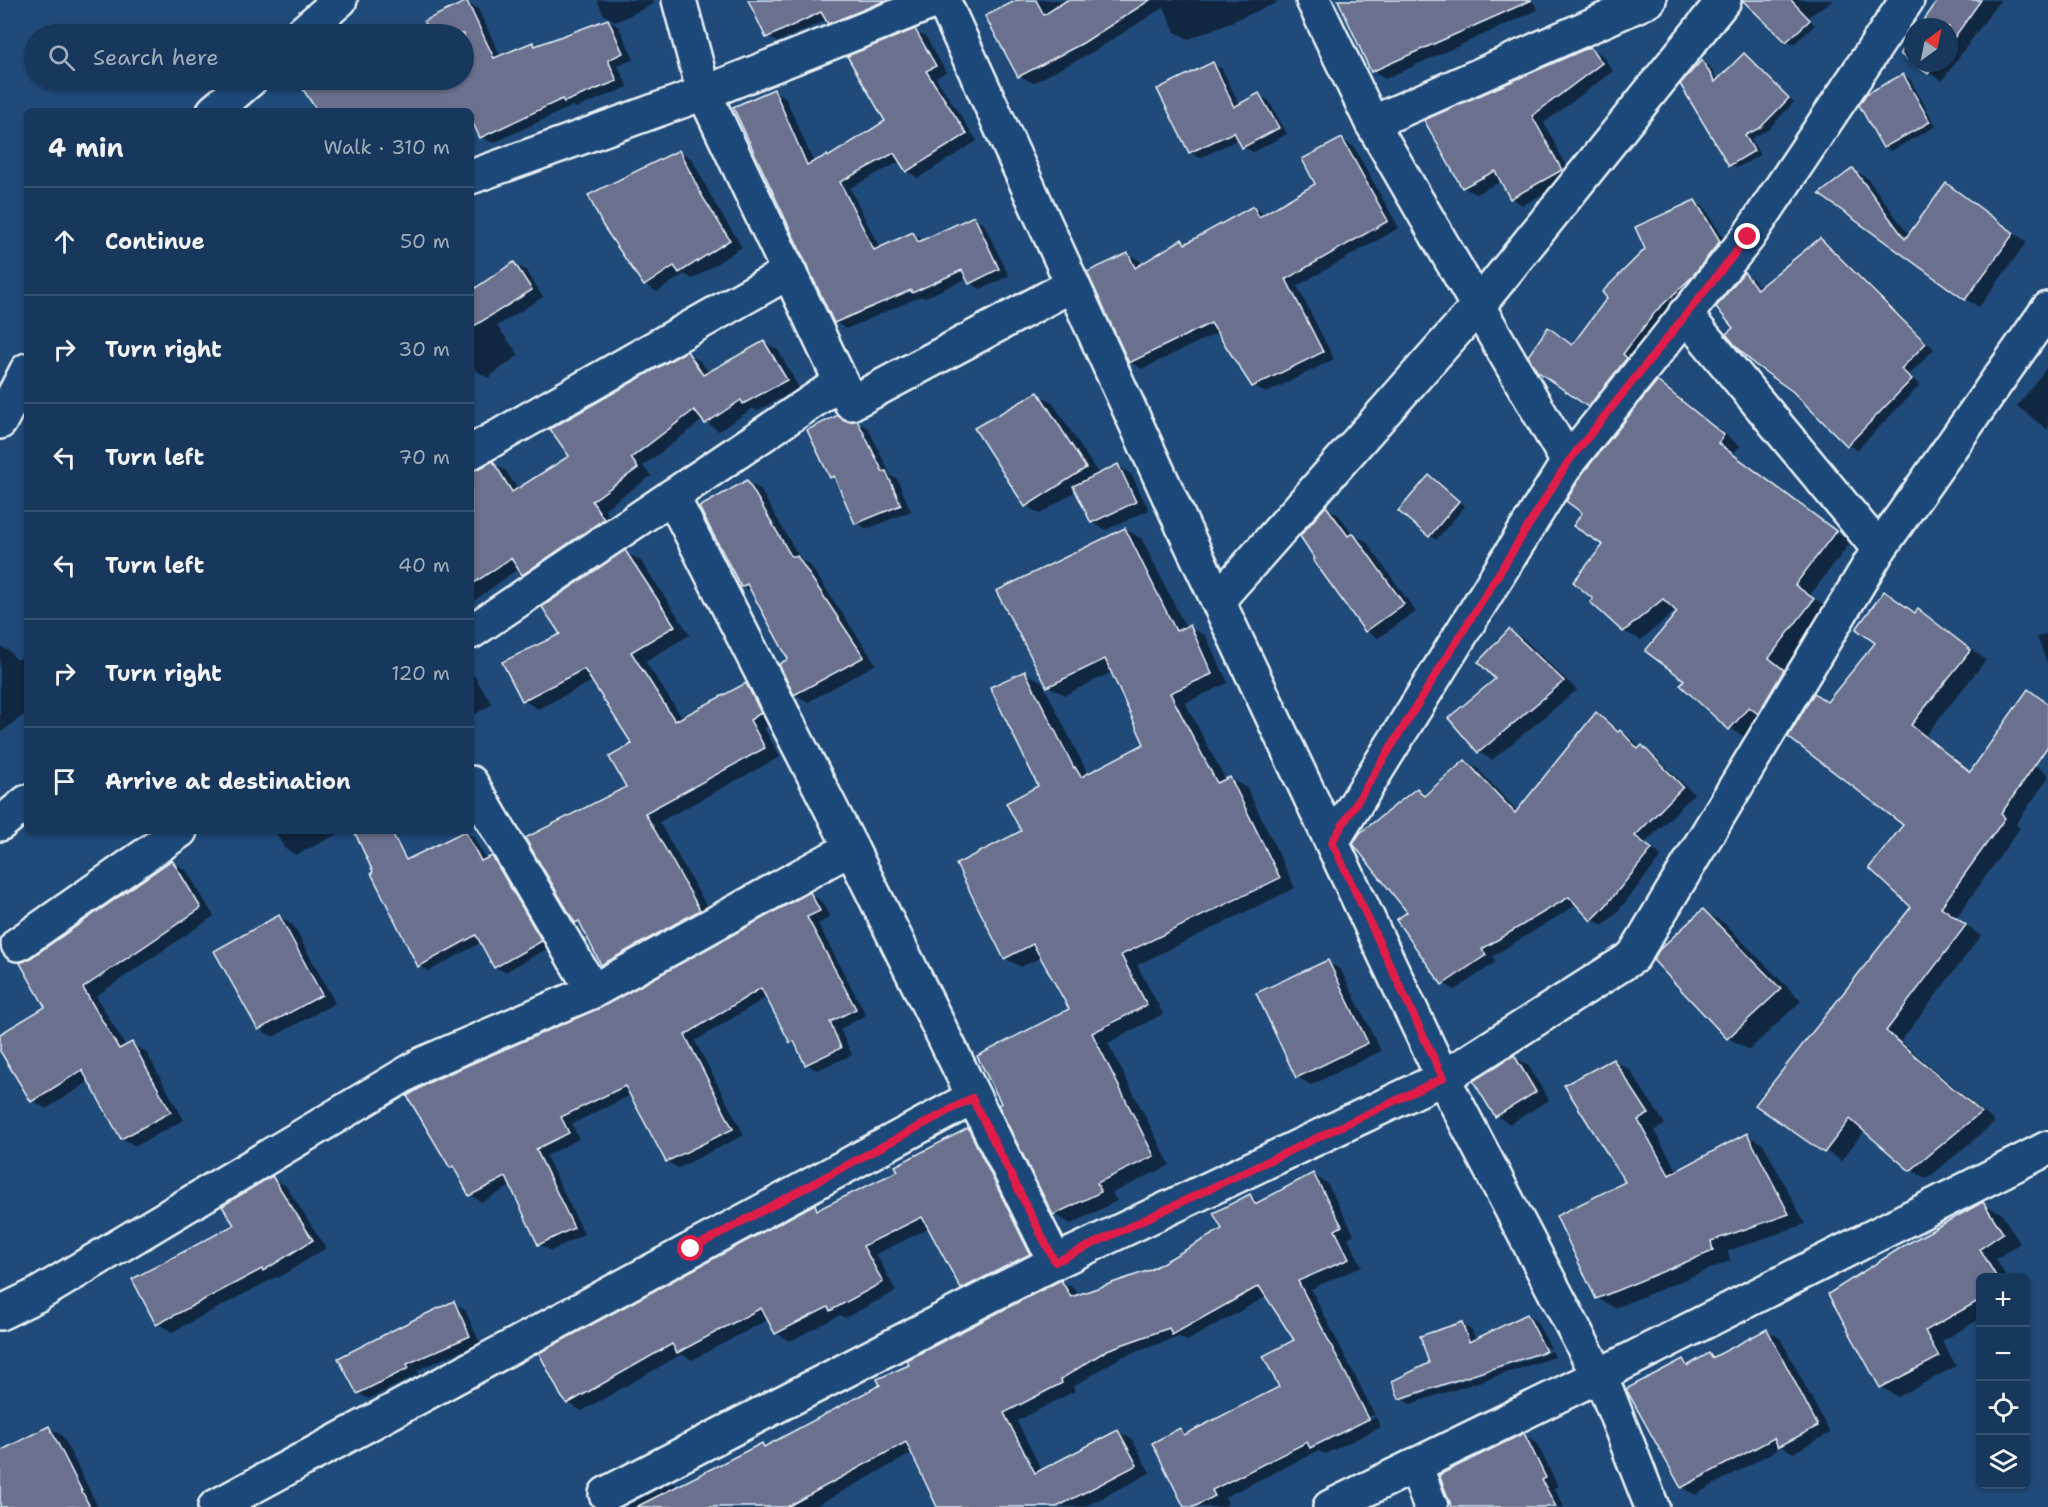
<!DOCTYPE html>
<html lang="en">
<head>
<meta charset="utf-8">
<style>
  :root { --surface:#17385c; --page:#244365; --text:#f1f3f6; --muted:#9eacbb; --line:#365272 }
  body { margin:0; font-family:"Shantell Sans",sans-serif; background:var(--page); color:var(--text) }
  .controls { position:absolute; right:18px; bottom:18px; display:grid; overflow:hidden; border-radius:9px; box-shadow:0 2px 4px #0004 }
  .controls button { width:54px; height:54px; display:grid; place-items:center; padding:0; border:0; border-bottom:2px solid var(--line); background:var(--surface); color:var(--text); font:30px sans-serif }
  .compass { position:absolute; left:1904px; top:18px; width:54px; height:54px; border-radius:50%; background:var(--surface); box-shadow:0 2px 4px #0004; rotate:33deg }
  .stop { position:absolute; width:18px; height:18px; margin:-14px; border:4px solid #e11d48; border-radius:50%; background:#fff }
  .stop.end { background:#e11d48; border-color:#fff; box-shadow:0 2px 6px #0008 }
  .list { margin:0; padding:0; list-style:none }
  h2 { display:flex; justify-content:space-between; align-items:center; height:78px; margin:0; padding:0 24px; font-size:26px }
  h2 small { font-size:20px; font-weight:400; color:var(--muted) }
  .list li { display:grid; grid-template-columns:39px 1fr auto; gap:18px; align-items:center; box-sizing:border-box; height:108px; padding:0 24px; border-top:2px solid var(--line) }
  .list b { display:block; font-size:22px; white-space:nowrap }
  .list em { font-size:20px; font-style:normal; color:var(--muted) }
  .icon { flex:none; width:33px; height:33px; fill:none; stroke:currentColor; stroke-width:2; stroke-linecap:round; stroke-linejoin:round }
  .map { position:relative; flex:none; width:2048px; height:1507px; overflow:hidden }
  .search { position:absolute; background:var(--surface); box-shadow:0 2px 4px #0004; left:24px; top:24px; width:450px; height:66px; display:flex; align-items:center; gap:15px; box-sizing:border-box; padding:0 21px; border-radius:33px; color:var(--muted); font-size:22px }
  .panel { position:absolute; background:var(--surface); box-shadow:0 2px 4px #0004; left:24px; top:108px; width:450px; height:726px; border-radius:9px }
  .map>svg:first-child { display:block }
</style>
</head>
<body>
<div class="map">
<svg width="2048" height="1507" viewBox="0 0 2048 1507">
  <rect width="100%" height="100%" fill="#1f4a7a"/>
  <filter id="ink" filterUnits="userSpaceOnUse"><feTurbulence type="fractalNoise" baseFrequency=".0167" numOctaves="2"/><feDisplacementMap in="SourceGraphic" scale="12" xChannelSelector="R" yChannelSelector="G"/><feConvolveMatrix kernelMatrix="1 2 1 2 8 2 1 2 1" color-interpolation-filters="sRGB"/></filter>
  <g filter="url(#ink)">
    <g fill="#0007" fill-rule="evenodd">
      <polygon points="597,0 653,0 655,3 616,22 604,15"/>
      <polygon points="750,0 872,0 879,13 839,29 827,20 777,42 767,36"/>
      <polygon points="1020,0 1275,0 1277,3 1189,39 1175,32 1164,7 1096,50 1033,83 1020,76"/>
      <polygon points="1340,0 1532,0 1538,10 1385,79 1372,71"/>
      <polygon points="1762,0 1834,0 1808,17 1815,25 1794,44 1787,41"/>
      <polygon points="1940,0 2000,0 1942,81 1915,63 1949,63 1949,27 1921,27"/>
      <polygon points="467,3 478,9 501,57 533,44 538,47 608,20 619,27 634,59 618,66 628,87 576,108 573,106 493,143 481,137 471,116 471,111 319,111 306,90 323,80 464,80 464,34 402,34"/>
      <polygon points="915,31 926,37 946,72 936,78 977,141 918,178 907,171 901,161 850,188 880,249 913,234 925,240 973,218 984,224 1009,276 981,289 970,283 968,278 924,298 922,296 846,329 835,322 774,91 785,97 814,163 829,158 887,121"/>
      <polygon points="1590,48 1603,56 1613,71 1544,123 1573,178 1523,205 1511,198 1502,181 1476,194 1463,187"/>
      <polygon points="1744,55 1750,59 1794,102 1769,129 1751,139 1760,155 1737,168 1730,165 1703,61 1709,65 1718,81"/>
      <polygon points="1213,64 1222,69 1240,106 1259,95 1269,101 1287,134 1253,152 1243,147 1239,139 1200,158 1190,152"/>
      <polygon points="1903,76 1910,79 1936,126 1891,151 1884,147"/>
      <polygon points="1342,140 1354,147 1399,228 1297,286 1334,359 1266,393 1253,386 1219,332 1142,369 1130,362 1128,254 1140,261 1142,265 1182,240 1189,244 1253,207 1266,215 1317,185"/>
      <polygon points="679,151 692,159 715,204 742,247 693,279 684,274 657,292 645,285"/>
      <polygon points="1854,170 1867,178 1910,236 1946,185 2027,242 1979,307 1965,299 1822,194"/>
      <polygon points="1695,202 1704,207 1729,247 1597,411 1588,406 1573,346"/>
      <polygon points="1820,240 1829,245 1934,349 1909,375 1920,385 1857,450 1848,445 1793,390 1735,328 1744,274 1753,279 1760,288"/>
      <polygon points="514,264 526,270 543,297 497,326 519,355 488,378 477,371 471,364 471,292"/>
      <polygon points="764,342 778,350 799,388 757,411 753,408 719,431 703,420 643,466 651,476 604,509 617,527 536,582 523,574 519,568 471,603 471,471 480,470 493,463 506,471 518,490 571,457 687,353 700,361 709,373"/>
      <polygon points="2048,366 2048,430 2017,406"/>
      <polygon points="1657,383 1673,393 1740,446 1733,454 1851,542 1810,595 1829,609 1784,668 1800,680 1746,738 1730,728 1686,679 1679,608 1641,640 1624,631 1595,599 1605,545"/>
      <polygon points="1038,394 1052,402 1099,475 1118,466 1131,474 1149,510 1106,530 1092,522 1077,490 1040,514 1026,506"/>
      <path d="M857,422L868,428L891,476L897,479L911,511L867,529L857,523L838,481L831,477L849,423ZM859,427H862L887,479L885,480Z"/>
      <polygon points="1436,481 1465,506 1436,540 1400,511"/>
      <polygon points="747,482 760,489 801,560 810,565 876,664 808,702 795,694 790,660 753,593 742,586 701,507"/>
      <polygon points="1327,508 1339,515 1353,535 1366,541 1416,612 1378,638 1366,631"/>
      <polygon points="1125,529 1142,539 1186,628 1189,627 1206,636 1228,683 1185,703 1226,780 1230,778 1247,788 1295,888 1137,965 1163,1014 1108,1043 1170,1165 1112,1193 1117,1201 1071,1224 1054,1214 1071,1010 1042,957 1021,967 1005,958 1023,832 1040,787 1025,672 1042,682 1088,774 1146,744 1112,672 1065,695 1048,686"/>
      <polygon points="625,552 641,561 690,635 645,661 683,719 746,685 762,694 776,722 764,728 780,757 659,822 714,919 618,973 602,964 584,926 576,922 628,788 635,745 593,681 538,709 523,700 562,635"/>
      <polygon points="1885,593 1916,614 1919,611 1934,620 1986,660 1926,735 1972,772 2011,748 2048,774 2048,778 2016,824 2020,828 1956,918 1981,936 1901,1041 1995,1122 1927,1179 1911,1170 1865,1130 1841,1161 1757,1105 1913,907 1905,825 1815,695 1829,703 1877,643"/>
      <polygon points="1510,631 1524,639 1577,690 1492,760 1479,752"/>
      <polygon points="2048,633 2048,665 2037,637"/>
      <polygon points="0,646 9,651 17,660 27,654 27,719 24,715 0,733"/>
      <polygon points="471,671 492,704 471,717"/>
      <polygon points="1596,714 1632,739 1641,748 1642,747 1653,754 1694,794 1645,843 1662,856 1615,915 1603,926 1592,919 1578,904 1493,956 1496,962 1455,990 1443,983 1409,912 1417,790 1427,796 1465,761 1477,768 1518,812"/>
      <polygon points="275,831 344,831 296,855 284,848"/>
      <polygon points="465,832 474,837 486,860 492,857 501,863 550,947 505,972 495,967 482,942 429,971 420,966 403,856 409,860"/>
      <polygon points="172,862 186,870 214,916 96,996 126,1047 132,1044 146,1052 184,1120 136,1146 122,1138 90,1081 46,1109 32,1100 0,1049 0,1035 47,1007 29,961"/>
      <polygon points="810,894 821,901 830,917 818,924 866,1015 840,1029 852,1055 817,1070 806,1064 798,1047 791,1042 767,997 695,1041 744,1135 678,1168 667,1161 631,1095 572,1124 579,1139 546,1156 584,1234 551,1251 539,1244 511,1186 482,1202 470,1195 456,1169 451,1166 603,1009"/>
      <polygon points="1703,911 1724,923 1801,1001 1749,1050 1728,1038"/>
      <polygon points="279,917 293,925 335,1003 273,1037 259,1029"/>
      <polygon points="1327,962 1341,970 1381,1051 1311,1085 1297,1077"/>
      <polygon points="1514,1057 1528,1065 1549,1100 1510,1124 1496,1116"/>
      <polygon points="1613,1060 1630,1070 1665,1124 1654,1131 1678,1172 1747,1135 1764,1145 1805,1224 1728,1251 1730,1261 1615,1308 1597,1298 1627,1182"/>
      <polygon points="968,1130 982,1138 1043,1262 976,1296 962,1288 930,1228 876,1254 896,1291 845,1318 840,1315 790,1341 776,1333 769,1319 692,1360 682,1354 582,1411 568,1403 815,1206 821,1210 900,1171"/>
      <path d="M1313,1175L1327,1183L1354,1234L1348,1238L1362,1266L1311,1289L1381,1427L1325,1454L1318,1451L1225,1497L1228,1504L1222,1507H1186L1180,1430L1188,1434L1281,1388L1296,1341L1267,1296L1187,1341L1179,1337L1121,1357L1073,1387L1075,1391L1017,1421L1042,1471L1118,1431L1132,1439L1150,1473L1084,1507H938L913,1453L814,1507H625L672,1483L679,1487L762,1445L767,1448L882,1385L912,1366L1061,1281L1075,1289L1079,1296L1151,1271L1224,1230L1250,1196L1261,1203ZM1375,1414L1376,1417L1314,1447H1307Z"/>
      <polygon points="272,1178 286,1186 326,1248 278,1278 276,1277 172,1332 158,1324 134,1280 236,1226"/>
      <polygon points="1983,1204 2001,1213 2020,1243 1996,1259 2007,1278 1980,1278 1980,1319 1942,1341 1956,1366 1898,1397 1881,1387"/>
      <polygon points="454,1303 465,1310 480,1343 417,1370 419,1374 369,1399 358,1393"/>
      <polygon points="1527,1315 1536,1321 1551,1348 1405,1395 1405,1399 1552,1351 1555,1357 1410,1404 1401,1398 1462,1324 1472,1330 1476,1341"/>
      <polygon points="1767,1331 1780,1338 1830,1433 1793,1453 1782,1447 1695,1495 1682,1487 1683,1360 1691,1365 1709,1355 1715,1358"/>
      <polygon points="49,1428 62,1435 98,1507 0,1507 0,1453"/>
      <polygon points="1524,1435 1536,1442 1558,1486 1554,1488 1564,1507 1454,1507"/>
    </g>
    <g fill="#6a718e" stroke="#e8f1f8" stroke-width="1.5">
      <polygon points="748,0 887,0 828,24 821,12 766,38"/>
      <polygon points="1017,0 1036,0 1044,15 1067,0 1150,0 1083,43 1018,77 985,16"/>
      <polygon points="1338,0 1532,0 1371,72"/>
      <polygon points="1742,0 1791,0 1810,20 1786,42"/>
      <polygon points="1938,0 1981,0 1949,45 1949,27 1919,27"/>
      <polygon points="467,1 494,58 533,42 535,46 608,19 623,53 608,60 617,81 564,102 562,99 480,138 471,119 471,111 317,111 297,80 464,80 464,34 430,34 424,21"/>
      <polygon points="915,29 936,66 926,71 967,134 906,172 894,153 840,182 874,250 913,232 918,242 974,216 999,269 969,284 962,270 912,293 911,290 834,323 733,107 774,89 807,165 827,155 828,157 885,121 847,56"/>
      <polygon points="1913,36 1913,63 1936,63 1928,74 1900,54"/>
      <polygon points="1590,47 1602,63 1532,116 1562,170 1510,199 1495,171 1462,188 1424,120"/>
      <polygon points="1744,53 1789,98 1760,128 1745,135 1754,151 1729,166 1680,84 1702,60 1715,82"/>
      <polygon points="1213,62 1234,107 1259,93 1279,128 1242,148 1234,132 1189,153 1157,89"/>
      <polygon points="1903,74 1930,122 1883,148 1859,105 1866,94"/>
      <polygon points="1342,138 1388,221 1286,279 1323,352 1252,387 1211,323 1129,363 1087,272 1128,253 1135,268 1182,239 1185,244 1253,206 1259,217 1315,184 1302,159"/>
      <polygon points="679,150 702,196 730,240 679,273 674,266 644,286 603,226 588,195"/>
      <polygon points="1853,168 1905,239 1946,183 2014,233 1965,300 1819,194"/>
      <polygon points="1695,200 1720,241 1691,278 1656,311 1623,354 1627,358 1588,407 1537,371 1528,356 1548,327 1572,345 1607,298 1602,292 1645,249 1635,227"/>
      <polygon points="1820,238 1926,343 1901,369 1912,379 1847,446 1792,391 1754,364 1735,345 1726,334 1733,328 1716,307 1744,272 1757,289"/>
      <polygon points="514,262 532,290 471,328 471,291"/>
      <polygon points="764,341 787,380 743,404 741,400 705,424 694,410 631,458 638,468 592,501 604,519 522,575 511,558 471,585 471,471 480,468 493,461 512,492 569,456 550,429 687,351 703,375"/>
      <polygon points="1657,381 1724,435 1718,443 1836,531 1795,585 1814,599 1769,658 1784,670 1758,714 1749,707 1729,730 1680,685 1684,680 1645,651 1677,612 1663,599 1623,632 1590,602 1593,599 1573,582 1603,545 1573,526 1582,513 1566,501 1583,473"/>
      <polygon points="1038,392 1086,468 1025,507 974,428"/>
      <polygon points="838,415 849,422 857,420 883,472 886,471 901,505 855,524 834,476 830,478 807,430"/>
      <polygon points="1118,464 1136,502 1091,523 1073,486"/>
      <polygon points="1429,475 1459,501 1429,537 1398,511"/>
      <polygon points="747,480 791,556 797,556 864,657 794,695 779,664 788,659 747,584 741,587 699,507"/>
      <polygon points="1326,506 1348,536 1353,533 1404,604 1365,632 1313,560 1315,559 1300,536"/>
      <polygon points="1125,528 1176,631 1190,625 1212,674 1170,693 1217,783 1230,777 1280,878 1121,955 1147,1005 1092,1033 1154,1156 1097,1183 1101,1192 1053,1215 998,1105 1001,1103 977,1056 1069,1009 1033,944 1004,959 956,864 1021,831 1006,803 1038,786 990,687 1025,671 1074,768 1075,767 1081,777 1144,744 1105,659 1047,687 996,591"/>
      <polygon points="625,550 675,626 631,652 675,721 746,683 761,713 750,720 765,748 645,813 700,910 601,965 579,921 575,923 525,838 626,787 609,757 632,744 584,669 522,701 502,662 560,634 542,607"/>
      <polygon points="1884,591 1915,613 1918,609 1971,650 1911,725 1970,772 2028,689 2048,704 2048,746 2001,814 2005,818 1941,907 1966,925 1886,1031 1981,1112 1910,1171 1850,1119 1824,1153 1755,1105 1911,907 1869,868 1903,825 1788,737 1814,693 1827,702 1875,643 1856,629"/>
      <polygon points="1509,629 1564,681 1478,753 1448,718 1495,679 1478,662"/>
      <polygon points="1596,712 1618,732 1620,730 1638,749 1642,745 1683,787 1635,836 1652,849 1603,909 1591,921 1569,897 1482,949 1486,955 1442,985 1396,920 1407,912 1353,844 1360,833 1417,788 1424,796 1465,760 1515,813"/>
      <polygon points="354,831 391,831 406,860 465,831 481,861 492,856 542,941 494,968 476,935 418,967 371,873 373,872"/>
      <polygon points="172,860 201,908 83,988 119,1049 132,1042 171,1112 121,1139 82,1070 31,1102 0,1051 0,1034 45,1007 20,963 29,959"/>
      <polygon points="810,892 820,911 807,917 856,1009 830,1022 841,1048 805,1065 794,1041 790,1043 761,988 685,1035 733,1129 666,1162 625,1086 561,1117 569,1133 536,1149 574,1228 538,1245 506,1177 469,1196 453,1166 450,1168 407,1096 432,1081 602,1007"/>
      <polygon points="1703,909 1781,989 1727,1039 1653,960 1659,950"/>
      <polygon points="279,915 322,995 258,1030 214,951"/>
      <polygon points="1328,960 1368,1043 1296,1078 1256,993"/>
      <polygon points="1514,1055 1536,1092 1495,1117 1473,1081"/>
      <polygon points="1613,1059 1649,1114 1638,1120 1669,1175 1747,1133 1789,1214 1711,1241 1713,1251 1596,1299 1556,1216 1625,1182 1564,1085"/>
      <polygon points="968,1128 1030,1254 961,1289 922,1217 863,1246 883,1282 830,1311 828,1307 775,1334 761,1308 677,1353 672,1344 567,1404 561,1396 539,1353 815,1204 817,1210 898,1171 895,1166"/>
      <polygon points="1313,1173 1342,1226 1335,1230 1349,1259 1298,1281 1369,1419 1310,1448 1307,1442 1212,1490 1215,1496 1194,1507 1184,1507 1152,1443 1180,1428 1184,1435 1279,1387 1263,1356 1294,1340 1259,1286 1172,1335 1169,1328 1107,1350 1061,1379 1062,1383 1004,1413 1035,1473 1118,1430 1137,1465 1057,1507 937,1507 906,1442 787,1507 636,1507 762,1443 764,1447 880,1385 877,1379 909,1365 907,1360 1061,1280 1071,1297 1150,1270 1222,1229 1213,1213 1250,1194 1255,1204"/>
      <polygon points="272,1176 313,1240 263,1271 262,1269 156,1325 132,1279 234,1225 222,1206"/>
      <polygon points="1983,1202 2003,1233 1980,1249 1997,1278 1980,1278 1980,1300 1925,1331 1939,1357 1880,1388 1828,1294 1905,1245"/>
      <polygon points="454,1301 470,1336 407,1364 409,1368 357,1394 338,1358 413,1320"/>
      <polygon points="1527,1314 1546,1351 1399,1399 1392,1381 1429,1363 1420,1336 1462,1322 1469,1342"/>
      <polygon points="1767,1329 1818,1426 1778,1447 1774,1438 1681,1488 1626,1389 1683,1359 1687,1366 1709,1353 1712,1358"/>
      <polygon points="49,1426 90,1507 0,1507 0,1451"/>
      <polygon points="1524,1433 1546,1478 1542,1480 1556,1507 1452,1507 1439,1475"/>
    </g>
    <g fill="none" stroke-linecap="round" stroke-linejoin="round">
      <g stroke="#e8f1f8" stroke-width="38">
        <g id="minor">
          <polyline points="938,0 704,93 851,403 1072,285"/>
          <polyline points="943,0 1183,527 1443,1078 1607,1392 1652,1507"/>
          <polyline points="1313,0 1372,123 1568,462 1748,237 1907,0"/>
          <polyline points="301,34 340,0"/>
          <polyline points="214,111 250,80"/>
          <polyline points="1372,123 1649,0"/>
          <polyline points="471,177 704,93 679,0"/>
          <polyline points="1685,314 1879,549 2048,309"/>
          <polyline points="0,422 27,370"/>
          <polyline points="471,452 789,272"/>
          <polyline points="1218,600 1478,306 1724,0"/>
          <polyline points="471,632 841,382"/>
          <polyline points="0,824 27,802"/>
          <polyline points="1332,842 1568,462"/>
          <polyline points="851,848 1055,1262 1443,1078 1633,957 1879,549"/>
          <polyline points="18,944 180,831"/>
          <polyline points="593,991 851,848 672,496"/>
          <polyline points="0,1313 37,1295 423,1064 593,991 471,783"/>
          <polyline points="1415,1465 1431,1507"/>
          <polyline points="606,1494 1055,1262"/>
          <polyline points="215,1507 972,1098"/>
          <polyline points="1330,1507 1598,1376 2048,1148"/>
        </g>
      </g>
      <use href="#minor" stroke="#1f4a7a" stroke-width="33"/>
    </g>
  </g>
  <g fill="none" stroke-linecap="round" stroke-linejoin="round" filter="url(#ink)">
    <polyline stroke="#e11d48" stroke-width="8" points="691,1249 972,1098 1055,1262 1443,1078 1332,842 1568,462 1748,237"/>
  </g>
</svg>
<div class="controls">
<button>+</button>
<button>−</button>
<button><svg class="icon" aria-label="locate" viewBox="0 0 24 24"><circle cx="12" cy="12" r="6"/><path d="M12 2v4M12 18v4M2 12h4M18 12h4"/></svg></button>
<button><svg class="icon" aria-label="layers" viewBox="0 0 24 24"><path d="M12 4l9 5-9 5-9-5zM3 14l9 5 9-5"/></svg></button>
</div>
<svg class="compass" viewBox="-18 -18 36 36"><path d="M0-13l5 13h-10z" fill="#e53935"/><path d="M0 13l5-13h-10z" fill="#9eacbb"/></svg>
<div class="stop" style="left:691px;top:1249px"></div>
<div class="stop end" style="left:1748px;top:237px"></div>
<div class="search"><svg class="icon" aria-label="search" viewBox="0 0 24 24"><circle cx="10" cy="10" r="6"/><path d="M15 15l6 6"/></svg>Search here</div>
<section class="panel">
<h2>4 min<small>Walk · 310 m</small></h2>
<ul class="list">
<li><svg class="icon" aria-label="ahead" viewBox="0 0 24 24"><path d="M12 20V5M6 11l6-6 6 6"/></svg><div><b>Continue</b></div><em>50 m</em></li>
<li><svg class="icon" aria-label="right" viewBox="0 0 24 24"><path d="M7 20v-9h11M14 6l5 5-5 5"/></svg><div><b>Turn right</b></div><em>30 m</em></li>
<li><svg class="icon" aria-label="left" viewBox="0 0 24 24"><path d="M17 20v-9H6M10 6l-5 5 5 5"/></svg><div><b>Turn left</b></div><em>70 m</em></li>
<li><svg class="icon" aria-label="left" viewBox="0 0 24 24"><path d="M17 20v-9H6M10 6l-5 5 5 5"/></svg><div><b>Turn left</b></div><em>40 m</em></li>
<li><svg class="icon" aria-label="right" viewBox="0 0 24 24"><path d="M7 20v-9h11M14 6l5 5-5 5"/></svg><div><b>Turn right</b></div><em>120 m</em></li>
<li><svg class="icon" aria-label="arrive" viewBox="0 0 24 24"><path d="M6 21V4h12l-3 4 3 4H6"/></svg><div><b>Arrive at destination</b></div></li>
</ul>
</section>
</div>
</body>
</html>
